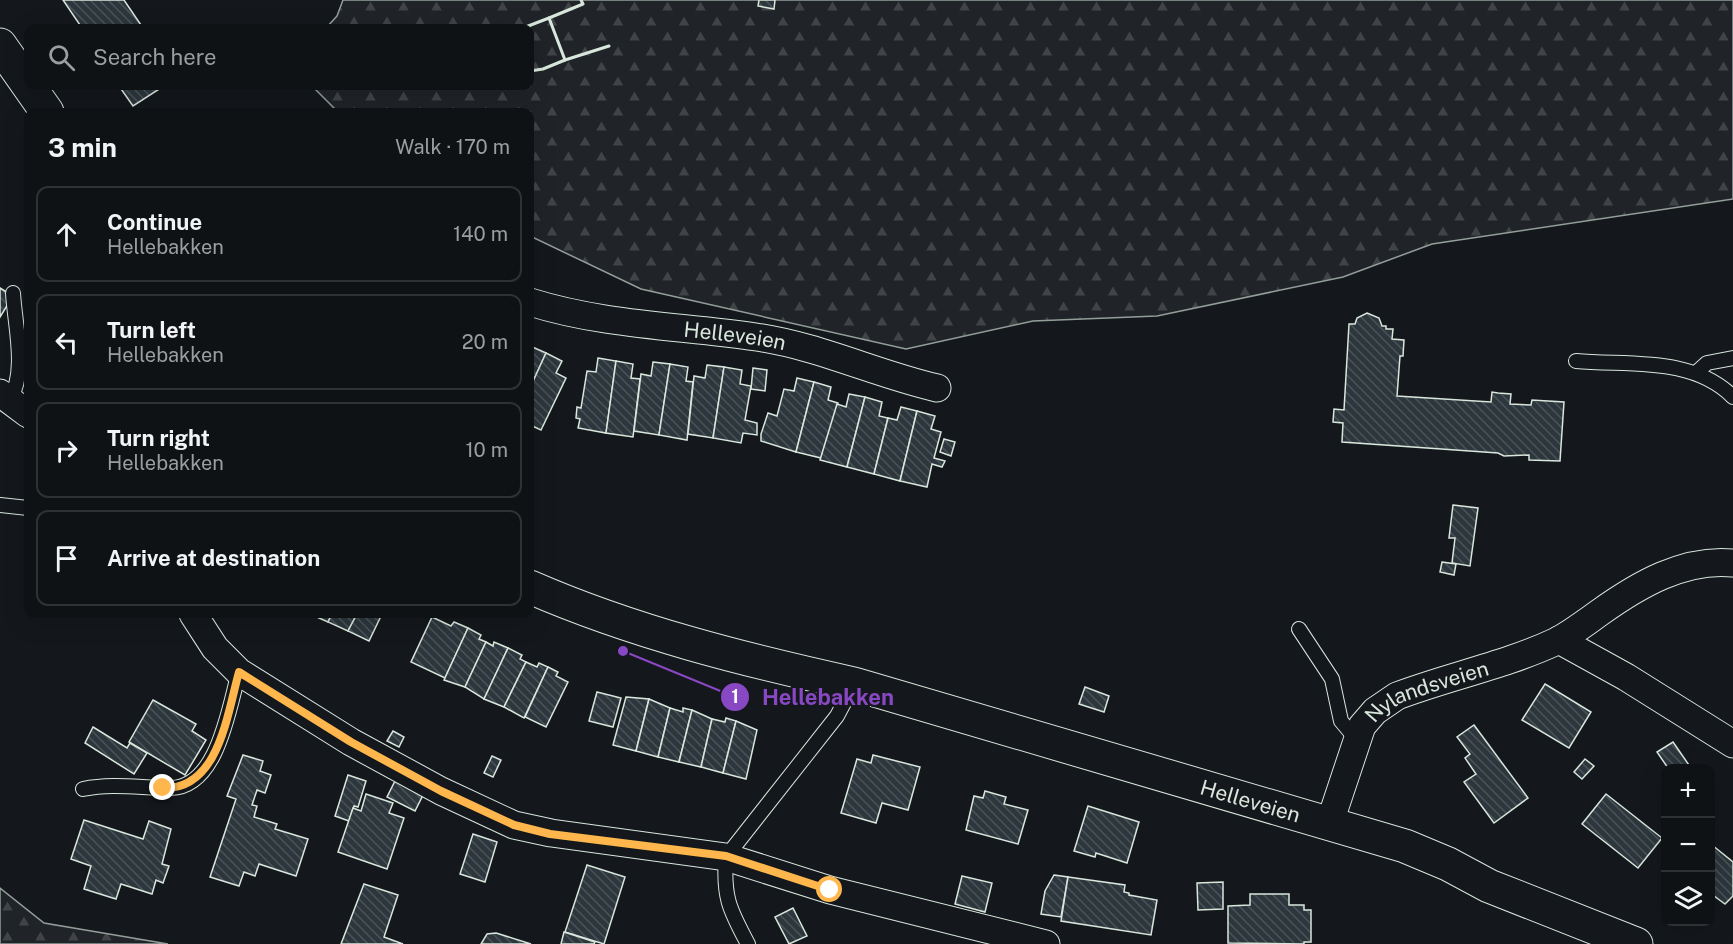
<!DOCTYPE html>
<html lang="en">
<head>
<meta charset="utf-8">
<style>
  :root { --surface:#0f1215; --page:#1d2022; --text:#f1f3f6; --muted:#9b9ea0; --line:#2f3234 }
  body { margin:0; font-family:"Public Sans",sans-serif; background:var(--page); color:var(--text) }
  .controls { position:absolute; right:18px; bottom:18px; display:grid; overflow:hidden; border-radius:12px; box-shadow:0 6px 24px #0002 }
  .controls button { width:54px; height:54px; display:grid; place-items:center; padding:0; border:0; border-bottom:2px solid var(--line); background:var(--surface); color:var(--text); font:30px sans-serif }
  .stop { position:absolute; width:18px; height:18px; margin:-14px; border:4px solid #ffb74d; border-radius:50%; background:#fff }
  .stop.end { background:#ffb74d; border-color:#fff; box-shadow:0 2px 6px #0008 }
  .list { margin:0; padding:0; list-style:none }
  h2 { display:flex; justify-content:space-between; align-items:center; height:78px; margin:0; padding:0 24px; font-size:26px }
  h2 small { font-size:20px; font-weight:400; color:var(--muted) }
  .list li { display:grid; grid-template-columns:39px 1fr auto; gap:18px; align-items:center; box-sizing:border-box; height:96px; margin:0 12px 12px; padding:0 12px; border:2px solid var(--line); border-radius:12px }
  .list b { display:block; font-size:22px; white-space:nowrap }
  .list p { margin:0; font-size:20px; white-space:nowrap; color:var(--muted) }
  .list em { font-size:20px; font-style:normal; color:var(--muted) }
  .icon { flex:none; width:33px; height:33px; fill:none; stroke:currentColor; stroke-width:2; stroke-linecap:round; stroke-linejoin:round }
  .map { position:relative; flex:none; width:1733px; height:944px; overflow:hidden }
  .search { position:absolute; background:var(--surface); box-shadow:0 6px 24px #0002; left:24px; top:24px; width:510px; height:66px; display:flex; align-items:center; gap:15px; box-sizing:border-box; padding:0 21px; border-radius:12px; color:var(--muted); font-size:22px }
  .panel { position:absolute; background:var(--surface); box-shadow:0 6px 24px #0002; left:24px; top:108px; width:510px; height:510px; border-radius:12px }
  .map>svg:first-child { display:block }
</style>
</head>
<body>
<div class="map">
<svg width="1733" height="944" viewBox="0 0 1733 944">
  <defs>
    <pattern id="forest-firs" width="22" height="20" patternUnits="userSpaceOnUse" patternTransform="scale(1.5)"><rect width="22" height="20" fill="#202428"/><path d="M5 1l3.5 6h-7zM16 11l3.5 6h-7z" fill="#404447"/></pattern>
    <pattern id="building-back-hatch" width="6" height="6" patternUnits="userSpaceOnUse" patternTransform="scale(1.5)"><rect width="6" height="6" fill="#2c363c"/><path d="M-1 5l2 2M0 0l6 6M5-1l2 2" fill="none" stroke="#4a5358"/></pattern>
  </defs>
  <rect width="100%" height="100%" fill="#14181c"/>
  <g fill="url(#forest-firs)" stroke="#939e99" stroke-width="1.5">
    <polygon points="343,0 1733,0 1733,199 1432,244 1343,277 1157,316 1033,321 906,349 641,289 530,236 530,112 338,112 312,86 530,86 530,28 326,28 337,16"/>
    <polygon points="0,888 44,923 168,944 0,944"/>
  </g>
  <g fill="url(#building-back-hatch)" stroke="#d8e6dc" stroke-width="1.5">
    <polygon points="63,0 124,0 143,28 82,28"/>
    <polygon points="759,0 775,0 774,9 758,6"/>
    <polygon points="119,86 164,86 133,106"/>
    <polygon points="0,288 13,296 0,317"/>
    <polygon points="1367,313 1379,318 1382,326 1386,326 1386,329 1393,329 1392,339 1404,340 1403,356 1400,356 1397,396 1491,402 1492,392 1498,393 1511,394 1510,404 1531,405 1532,400 1564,402 1560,461 1529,460 1529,455 1504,456 1498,453 1342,442 1343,423 1333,422 1334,409 1344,410 1349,324 1355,324 1357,318"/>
    <polygon points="530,346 546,353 530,388"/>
    <polygon points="546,353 562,361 556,373 566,378 541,430 530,425 530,388"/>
    <polygon points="598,358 616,361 606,433 578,428 580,419 576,418 577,407 581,408 587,371 596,372"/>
    <polygon points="616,361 633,364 631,378 640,379 633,437 606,433"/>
    <polygon points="653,362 670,364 659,435 634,431 641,374 651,376"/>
    <polygon points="670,364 688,367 686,381 693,382 687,440 659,435"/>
    <polygon points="707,365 724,367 713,438 688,434 694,376 705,378"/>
    <polygon points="724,367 742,370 740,384 751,386 745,420 757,423 757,435 743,433 741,443 713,438"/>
    <polygon points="753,368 767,370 765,391 751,389"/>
    <polygon points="797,378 814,382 796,452 761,441 761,434 768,413 777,416 784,389 794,391"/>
    <polygon points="814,382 831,387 828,400 838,403 821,458 796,452"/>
    <polygon points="849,394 865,397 847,467 820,460 837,404 846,407"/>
    <polygon points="865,397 882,402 879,416 888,418 874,474 847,467"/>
    <polygon points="901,407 917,411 900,481 874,474 888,418 897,420"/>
    <polygon points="917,411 935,416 931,429 941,432 934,458 945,461 942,467 932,464 927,487 900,481"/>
    <polygon points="944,439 955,442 951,456 940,452"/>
    <polygon points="1453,505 1478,508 1470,566 1452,563 1455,538 1449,538"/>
    <polygon points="1442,562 1456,564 1454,575 1440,572"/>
    <polygon points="310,614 332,614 328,622"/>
    <polygon points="332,614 357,614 348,631 328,622"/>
    <polygon points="357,614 382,614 369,641 348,631"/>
    <polygon points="432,617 451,626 454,622 468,628 445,678 411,662"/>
    <polygon points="468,628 481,635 479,639 486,642 465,687 444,680"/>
    <polygon points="486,642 493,646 494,642 508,648 484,699 465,687"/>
    <polygon points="508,648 522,655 520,659 526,662 504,707 484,699"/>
    <polygon points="526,662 537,667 539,663 548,667 524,718 504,707"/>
    <polygon points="548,667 558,672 556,676 568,682 546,727 525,717"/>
    <polygon points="1545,684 1591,712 1569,748 1522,720"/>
    <polygon points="1085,687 1109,696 1104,712 1079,704"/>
    <polygon points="597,692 621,698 613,727 589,721"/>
    <polygon points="626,697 649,699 636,751 613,745"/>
    <polygon points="649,699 670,708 658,757 636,751"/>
    <polygon points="153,700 196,724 192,731 206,740 185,775 129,742"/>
    <polygon points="670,708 683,712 683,708 692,710 679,762 658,757"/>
    <polygon points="692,710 712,719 701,767 679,762"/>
    <polygon points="726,718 736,721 723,773 701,767 712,719 725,722"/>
    <polygon points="736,721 757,730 746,779 723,773"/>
    <polygon points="1474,725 1528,798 1494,823 1464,782 1476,774 1465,758 1470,754 1457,737"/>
    <polygon points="93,727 127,748 130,743 147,753 134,774 85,743"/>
    <polygon points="393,731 404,737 399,747 387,741"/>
    <polygon points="1673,742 1691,768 1668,768 1657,752"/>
    <polygon points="243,755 263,761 260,771 271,775 265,793 257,790 252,805 257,806 254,817 277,824 275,829 308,839 296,876 259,864 255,876 244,872 239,886 210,877 236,799 227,796"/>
    <polygon points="873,755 920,767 908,810 882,803 876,823 841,813 857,759 871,763"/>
    <polygon points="492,756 501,760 493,777 484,773"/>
    <polygon points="1585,759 1594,766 1582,779 1574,772"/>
    <polygon points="348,775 366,781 358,807 354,806 349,821 335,816"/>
    <polygon points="395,781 423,795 415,811 387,797"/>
    <polygon points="985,791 1006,797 1004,804 1028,810 1018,844 966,830 974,796 983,798"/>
    <polygon points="366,794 393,803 389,813 404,818 387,869 338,852 353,808 361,811"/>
    <polygon points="1606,794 1662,838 1638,868 1582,824"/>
    <polygon points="1088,806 1139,822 1127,863 1096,853 1095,857 1074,851"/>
    <polygon points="84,820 143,839 149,821 171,829 162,864 169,866 163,883 156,880 152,894 121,884 116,899 84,889 91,866 71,859"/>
    <polygon points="473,834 497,842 485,882 460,874"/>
    <polygon points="1712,845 1733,862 1733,896 1725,904 1710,893"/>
    <polygon points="587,865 625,877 604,944 565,932"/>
    <polygon points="1054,875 1068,877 1061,917 1041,914 1045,891"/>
    <polygon points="962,876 992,883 985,912 955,904"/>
    <polygon points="1068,877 1125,885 1124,892 1129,893 1129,895 1157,900 1151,935 1061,921"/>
    <polygon points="1223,882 1223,909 1198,910 1197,883"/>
    <polygon points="364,884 398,895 384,937 403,944 341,944"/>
    <polygon points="1250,894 1289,894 1289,905 1304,905 1304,910 1311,910 1311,942 1304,942 1304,944 1228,943 1228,906 1250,905"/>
    <polygon points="793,908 807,936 789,944 775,917"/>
    <polygon points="564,932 595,942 594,944 561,944"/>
    <polygon points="496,933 531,944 481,944 487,934"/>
  </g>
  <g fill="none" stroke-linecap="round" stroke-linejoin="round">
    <g stroke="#d8e6dc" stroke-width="16">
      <g id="service">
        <path d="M1576,361C1629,366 1692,356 1733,397"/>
        <polyline points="1696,373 1707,363 1733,358"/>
        <path d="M5,400H10C27,370 15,327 13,293"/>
        <polyline points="0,505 28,508"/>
        <polyline points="1299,629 1332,679 1341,721 1356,739"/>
        <path d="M83,789C113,783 140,788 171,788C218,787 229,707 239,672"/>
        <path d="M748,944C729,909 723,896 726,857L837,716L854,684"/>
      </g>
    </g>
    <g stroke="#d8e6dc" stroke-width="29">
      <g id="minor">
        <path id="s1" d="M530,302C603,325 680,326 756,337C819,346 876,374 937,388"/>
        <polyline points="0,393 28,414"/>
        <polyline points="193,614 215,648 239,672 351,742 441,791 514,825 551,833 726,857 830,890 1046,944"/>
        <polyline points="1559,640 1626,677 1733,744"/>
        <path id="s2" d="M1330,822L1362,726L1375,711L1397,696C1450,676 1506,665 1557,641C1572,633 1585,623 1599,613C1638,585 1684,558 1733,563"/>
      </g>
    </g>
    <g stroke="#d8e6dc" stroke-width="35">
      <g id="primary">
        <polyline points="0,45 47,112"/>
        <path id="s3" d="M530,587C633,632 745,660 854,684L1405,846L1448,864L1489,886L1636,944"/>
      </g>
    </g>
    <use href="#service" stroke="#14181c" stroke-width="14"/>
    <use href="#minor" stroke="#14181c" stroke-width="27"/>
    <use href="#primary" stroke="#14181c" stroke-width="33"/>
    <g stroke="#d8e6dc" stroke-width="3">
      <polyline points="581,0 583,4 549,18 565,60 609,46"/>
      <polyline points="523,28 549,18"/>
      <polyline points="530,71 543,69 565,60"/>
    </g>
  </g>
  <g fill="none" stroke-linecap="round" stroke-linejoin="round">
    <path stroke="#ffb74d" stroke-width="8" d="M163,788C219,790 227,714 239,672L351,742L441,791L514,825L550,834L726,856L830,890"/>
  </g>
  <g text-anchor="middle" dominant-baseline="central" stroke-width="4.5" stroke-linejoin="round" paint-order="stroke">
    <g font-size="21" fill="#d8e6dc" stroke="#14181c">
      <text stroke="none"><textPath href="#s1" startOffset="208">Helleveien</textPath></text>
      <text stroke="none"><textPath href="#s2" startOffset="177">Nylandsveien</textPath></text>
      <text stroke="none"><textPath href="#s3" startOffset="752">Helleveien</textPath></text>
    </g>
  </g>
  <path fill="none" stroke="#8948c3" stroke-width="2" d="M623 651L735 697"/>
  <g fill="#8948c3" stroke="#14181c" stroke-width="2">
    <circle cx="623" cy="651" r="6"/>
    <circle cx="735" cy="697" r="15"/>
  </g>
  <g font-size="18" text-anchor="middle" font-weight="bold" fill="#fff">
    <text x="735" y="703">1</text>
  </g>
  <g font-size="22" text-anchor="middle" font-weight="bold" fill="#8948c3" stroke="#14181c" stroke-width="4.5" stroke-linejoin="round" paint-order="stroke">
    <text x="828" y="705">Hellebakken</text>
  </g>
</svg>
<div class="controls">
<button>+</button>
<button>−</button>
<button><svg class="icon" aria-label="layers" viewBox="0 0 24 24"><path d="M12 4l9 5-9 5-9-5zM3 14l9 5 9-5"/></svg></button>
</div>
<div class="stop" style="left:830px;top:890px"></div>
<div class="stop end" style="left:163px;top:788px"></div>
<div class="search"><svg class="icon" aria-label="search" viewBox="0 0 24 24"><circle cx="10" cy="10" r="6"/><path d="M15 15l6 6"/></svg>Search here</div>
<section class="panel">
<h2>3 min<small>Walk · 170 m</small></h2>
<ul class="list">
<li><svg class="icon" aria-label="ahead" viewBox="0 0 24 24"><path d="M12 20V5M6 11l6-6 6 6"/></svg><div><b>Continue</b><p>Hellebakken</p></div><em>140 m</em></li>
<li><svg class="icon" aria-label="left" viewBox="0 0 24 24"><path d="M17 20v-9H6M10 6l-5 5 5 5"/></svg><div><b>Turn left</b><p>Hellebakken</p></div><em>20 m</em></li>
<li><svg class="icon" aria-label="right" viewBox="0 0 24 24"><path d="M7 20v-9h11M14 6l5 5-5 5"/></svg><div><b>Turn right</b><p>Hellebakken</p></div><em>10 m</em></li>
<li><svg class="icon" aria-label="arrive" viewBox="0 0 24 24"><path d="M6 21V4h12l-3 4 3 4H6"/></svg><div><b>Arrive at destination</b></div></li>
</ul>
</section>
</div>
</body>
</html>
